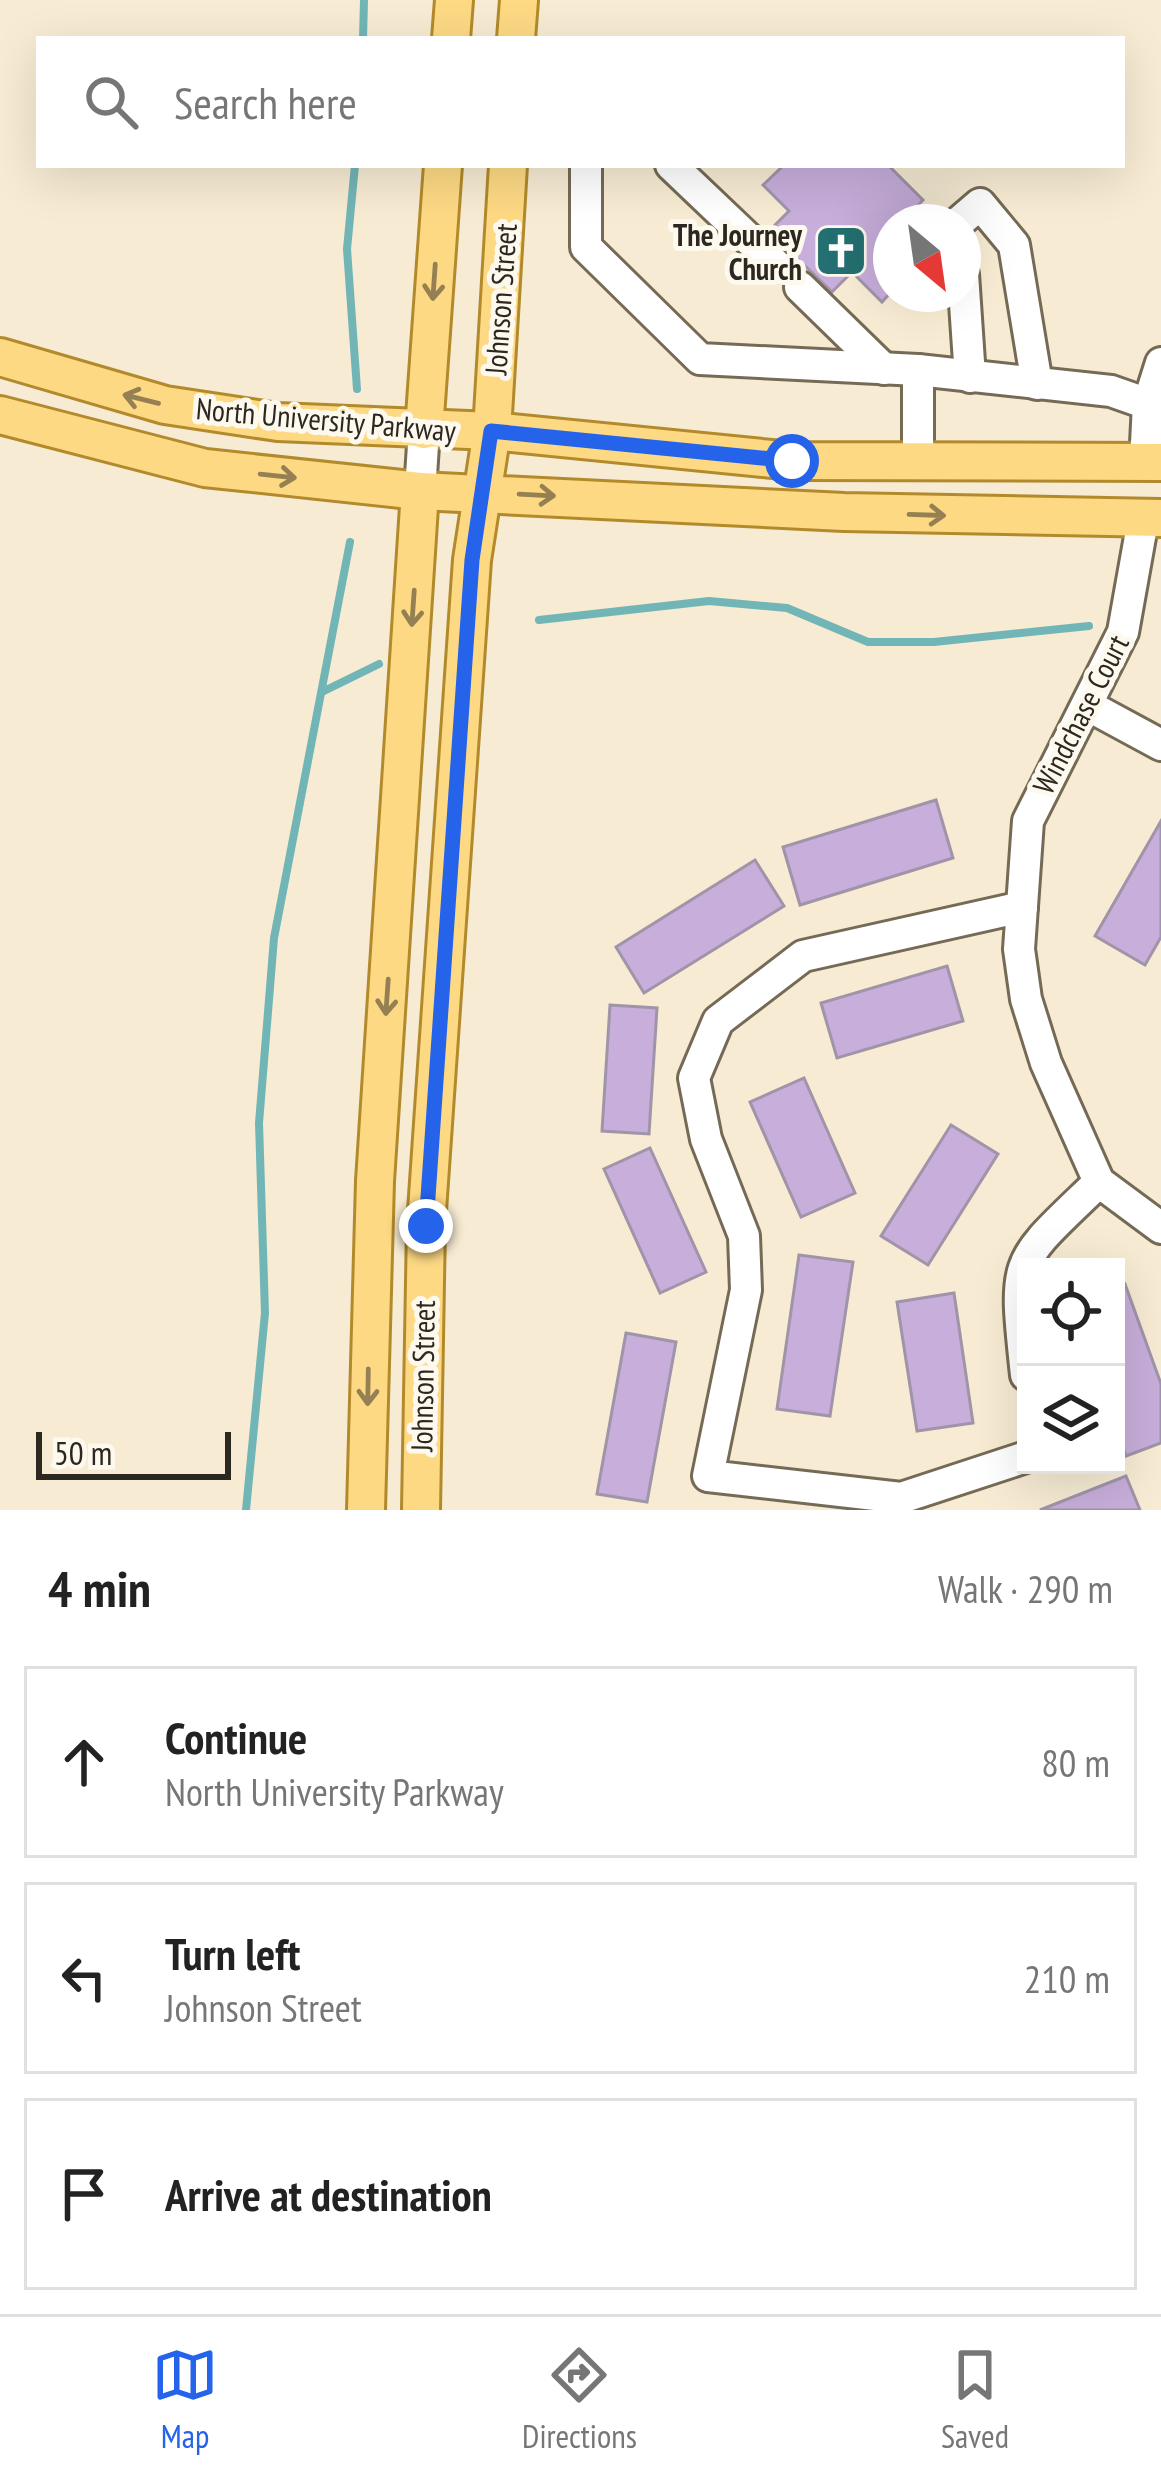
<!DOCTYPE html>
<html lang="en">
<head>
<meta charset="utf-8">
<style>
  :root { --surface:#fff; --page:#f6f6f6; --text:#222; --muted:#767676; --line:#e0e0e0; --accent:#2563eb }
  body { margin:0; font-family:"PT Sans Narrow",sans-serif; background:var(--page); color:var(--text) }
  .controls { position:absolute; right:36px; bottom:36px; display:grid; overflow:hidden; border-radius:0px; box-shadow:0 12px 48px #0002 }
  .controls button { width:108px; height:108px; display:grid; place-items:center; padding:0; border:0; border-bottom:3px solid var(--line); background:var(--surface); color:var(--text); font:60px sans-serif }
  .compass { position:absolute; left:873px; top:204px; width:108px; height:108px; border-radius:50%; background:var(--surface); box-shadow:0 12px 48px #0002; rotate:151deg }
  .scale { position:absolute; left:36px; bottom:30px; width:195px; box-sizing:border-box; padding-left:12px; border:6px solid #2c281f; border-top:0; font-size:33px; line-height:42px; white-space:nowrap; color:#2c281f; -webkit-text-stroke:9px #fef9ef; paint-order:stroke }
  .stop { position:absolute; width:36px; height:36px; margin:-27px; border:9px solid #2563eb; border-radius:50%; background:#fff }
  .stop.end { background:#2563eb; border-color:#fff; box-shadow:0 3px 12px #0008 }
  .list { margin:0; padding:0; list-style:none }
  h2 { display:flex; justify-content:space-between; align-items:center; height:156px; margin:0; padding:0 48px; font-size:51px }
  h2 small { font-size:39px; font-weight:400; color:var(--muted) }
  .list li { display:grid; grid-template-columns:78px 1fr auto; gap:36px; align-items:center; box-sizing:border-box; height:192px; margin:0 24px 24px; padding:0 24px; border:3px solid var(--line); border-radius:0px }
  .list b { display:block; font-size:45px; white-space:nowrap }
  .list p { margin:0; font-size:39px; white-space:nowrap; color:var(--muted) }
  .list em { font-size:39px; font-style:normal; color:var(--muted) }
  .icon { flex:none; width:66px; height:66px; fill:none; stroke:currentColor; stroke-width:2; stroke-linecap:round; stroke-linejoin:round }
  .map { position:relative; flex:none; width:1161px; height:1510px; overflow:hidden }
  .search { position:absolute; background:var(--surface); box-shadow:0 12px 48px #0002; left:36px; right:36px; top:36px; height:132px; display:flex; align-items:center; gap:30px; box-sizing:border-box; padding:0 42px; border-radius:0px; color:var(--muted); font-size:45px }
  .sheet { height:804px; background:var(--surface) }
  nav { display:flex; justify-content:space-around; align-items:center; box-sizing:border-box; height:168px; border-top:3px solid var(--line); background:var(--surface); font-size:33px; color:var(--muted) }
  nav a { display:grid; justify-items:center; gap:6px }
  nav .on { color:var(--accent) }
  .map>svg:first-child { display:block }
</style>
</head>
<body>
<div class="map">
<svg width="1161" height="1510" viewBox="0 0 1161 1510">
  <rect width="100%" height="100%" fill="#f7ebd3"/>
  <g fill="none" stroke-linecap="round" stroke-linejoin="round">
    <g stroke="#71b5b6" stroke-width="8">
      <polyline points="363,39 364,0"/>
      <polyline points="355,165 347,249 357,389"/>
      <polyline points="539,620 709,601 787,608 868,642 934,642 1089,626"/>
      <polyline points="322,692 379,664"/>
      <polyline points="246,1510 265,1313 259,1123 274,938 350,542"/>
    </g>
  </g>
  <g fill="#c7aedb" stroke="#a094a9" stroke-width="3">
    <polygon points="784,165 888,165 923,200 906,218 910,222 891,222 891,292 882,302 852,272 832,292 769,231 789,211 763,185"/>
    <polygon points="936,800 953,858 800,905 783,847"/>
    <polygon points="1161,821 1161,937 1145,965 1095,936"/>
    <polygon points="755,860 784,906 644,993 616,947"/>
    <polygon points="947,966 963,1021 837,1058 821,1003"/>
    <polygon points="610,1005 657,1008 649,1134 602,1131"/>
    <polygon points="804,1078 855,1193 801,1217 750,1102"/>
    <polygon points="951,1125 998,1154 928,1265 881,1236"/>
    <polygon points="650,1148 706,1272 660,1293 604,1169"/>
    <polygon points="799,1255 853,1262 830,1416 777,1409"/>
    <polygon points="1125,1284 1161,1384 1161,1443 1126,1456 1116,1428 1116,1287"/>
    <polygon points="954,1293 973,1423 917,1431 897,1302"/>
    <polygon points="626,1333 676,1342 647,1502 597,1494"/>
    <polygon points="1126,1476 1140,1510 1040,1510"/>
  </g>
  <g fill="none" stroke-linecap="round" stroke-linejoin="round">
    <g stroke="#756a55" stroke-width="36">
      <g id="minor">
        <polyline points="586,165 586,247 700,359 918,370 1111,391 1148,404"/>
        <polyline points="671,165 775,264"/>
        <polyline points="959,222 980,204 1014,245 1037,384"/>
        <polyline points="963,274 970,377"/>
        <polyline points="800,287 884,369"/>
        <polyline points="1145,463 1148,404 1161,363"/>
        <polyline points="918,464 918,370"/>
        <polyline points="420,491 424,430"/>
        <polyline points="1143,520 1123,632 1028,821 1019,949 1026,999 1046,1063 1099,1182 1161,1228"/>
        <polyline points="1087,705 1161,745"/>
        <polyline points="1022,907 803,956 718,1021 694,1078 706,1139 744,1236 746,1290 708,1476 901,1498 1026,1457"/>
        <path d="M1026,1375C1013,1254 1013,1265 1099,1182"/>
      </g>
    </g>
    <g stroke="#b38a2b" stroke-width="42">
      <g id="major">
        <polyline points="451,39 454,0"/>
        <polyline points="516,39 519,0"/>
        <polyline points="0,357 165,405 278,422 492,431 792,461 1161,462"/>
        <polyline points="0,415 205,468 420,491 844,512 1161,518"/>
        <polyline points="424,430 443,165"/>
        <polyline points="366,1510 375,1181 420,491"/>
        <polyline points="421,1510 426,1225 472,560 492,431 508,165"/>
      </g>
    </g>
    <use href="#minor" stroke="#fff" stroke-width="30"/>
    <use href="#major" stroke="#fdd984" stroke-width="36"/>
  </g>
  <defs><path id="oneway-shaft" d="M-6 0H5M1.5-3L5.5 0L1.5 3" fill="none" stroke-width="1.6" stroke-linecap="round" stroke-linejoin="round" transform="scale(3)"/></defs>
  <g stroke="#948052">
    <use href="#oneway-shaft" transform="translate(434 282) rotate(94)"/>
    <use href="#oneway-shaft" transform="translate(141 399) rotate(-166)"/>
    <use href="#oneway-shaft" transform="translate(278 476) rotate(6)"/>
    <use href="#oneway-shaft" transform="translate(537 495) rotate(3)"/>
    <use href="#oneway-shaft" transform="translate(927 515) rotate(2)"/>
    <use href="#oneway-shaft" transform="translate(413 608) rotate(94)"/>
    <use href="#oneway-shaft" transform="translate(387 997) rotate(94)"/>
    <use href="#oneway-shaft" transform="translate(368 1387) rotate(91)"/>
  </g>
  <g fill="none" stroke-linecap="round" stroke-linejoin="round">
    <polyline stroke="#2563eb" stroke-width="15" points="426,1226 472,560 491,431 792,461"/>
  </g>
  <defs>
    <g id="church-square" transform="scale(2.7)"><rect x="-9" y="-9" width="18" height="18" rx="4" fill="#246f71" stroke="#fef9ef"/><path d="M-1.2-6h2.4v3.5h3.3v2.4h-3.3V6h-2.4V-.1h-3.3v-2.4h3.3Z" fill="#fff"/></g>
  </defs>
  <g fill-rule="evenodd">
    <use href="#church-square" x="841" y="251"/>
  </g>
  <g text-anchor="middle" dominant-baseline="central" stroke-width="10" stroke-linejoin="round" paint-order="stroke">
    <g font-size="30" font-weight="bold" fill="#2c281f" stroke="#fef9ef" text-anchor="end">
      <text x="802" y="234">The Journey<tspan x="802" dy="34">Church</tspan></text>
    </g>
    <g font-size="30" fill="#2c281f" stroke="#fef9ef">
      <text transform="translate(500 299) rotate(-86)">Johnson Street</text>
      <text transform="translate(326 419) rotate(5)">North University Parkway</text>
      <text transform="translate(1080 714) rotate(-63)">Windchase Court</text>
      <text transform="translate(422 1376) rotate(-89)">Johnson Street</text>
    </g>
  </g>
</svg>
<div class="controls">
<button><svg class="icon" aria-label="locate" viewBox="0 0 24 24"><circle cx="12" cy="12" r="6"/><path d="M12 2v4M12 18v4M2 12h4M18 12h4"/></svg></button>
<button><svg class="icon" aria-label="layers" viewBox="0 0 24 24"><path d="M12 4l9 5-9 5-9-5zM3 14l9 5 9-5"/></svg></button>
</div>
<svg class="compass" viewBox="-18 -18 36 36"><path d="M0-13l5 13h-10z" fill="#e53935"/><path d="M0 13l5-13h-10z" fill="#767676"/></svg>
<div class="scale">50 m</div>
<div class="stop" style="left:792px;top:461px"></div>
<div class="stop end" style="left:426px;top:1226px"></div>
<div class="search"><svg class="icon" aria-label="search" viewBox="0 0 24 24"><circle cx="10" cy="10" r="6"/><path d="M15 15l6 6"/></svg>Search here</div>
</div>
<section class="sheet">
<h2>4 min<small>Walk · 290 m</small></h2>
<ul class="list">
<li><svg class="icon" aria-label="ahead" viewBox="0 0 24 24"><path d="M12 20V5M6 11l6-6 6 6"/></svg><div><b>Continue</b><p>North University Parkway</p></div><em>80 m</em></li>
<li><svg class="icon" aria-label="left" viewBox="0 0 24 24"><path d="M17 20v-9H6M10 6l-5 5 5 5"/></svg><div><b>Turn left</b><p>Johnson Street</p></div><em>210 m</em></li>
<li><svg class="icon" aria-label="arrive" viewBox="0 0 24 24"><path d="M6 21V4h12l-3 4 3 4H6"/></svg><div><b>Arrive at destination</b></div></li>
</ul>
</section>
<nav>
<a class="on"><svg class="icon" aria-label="map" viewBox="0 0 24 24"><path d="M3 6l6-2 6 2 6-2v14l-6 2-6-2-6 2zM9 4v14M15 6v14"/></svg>Map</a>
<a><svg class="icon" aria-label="directions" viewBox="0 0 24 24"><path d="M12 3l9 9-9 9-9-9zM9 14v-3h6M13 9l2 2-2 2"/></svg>Directions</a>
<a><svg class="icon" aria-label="saved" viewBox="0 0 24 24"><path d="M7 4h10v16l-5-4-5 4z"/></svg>Saved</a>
</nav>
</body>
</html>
